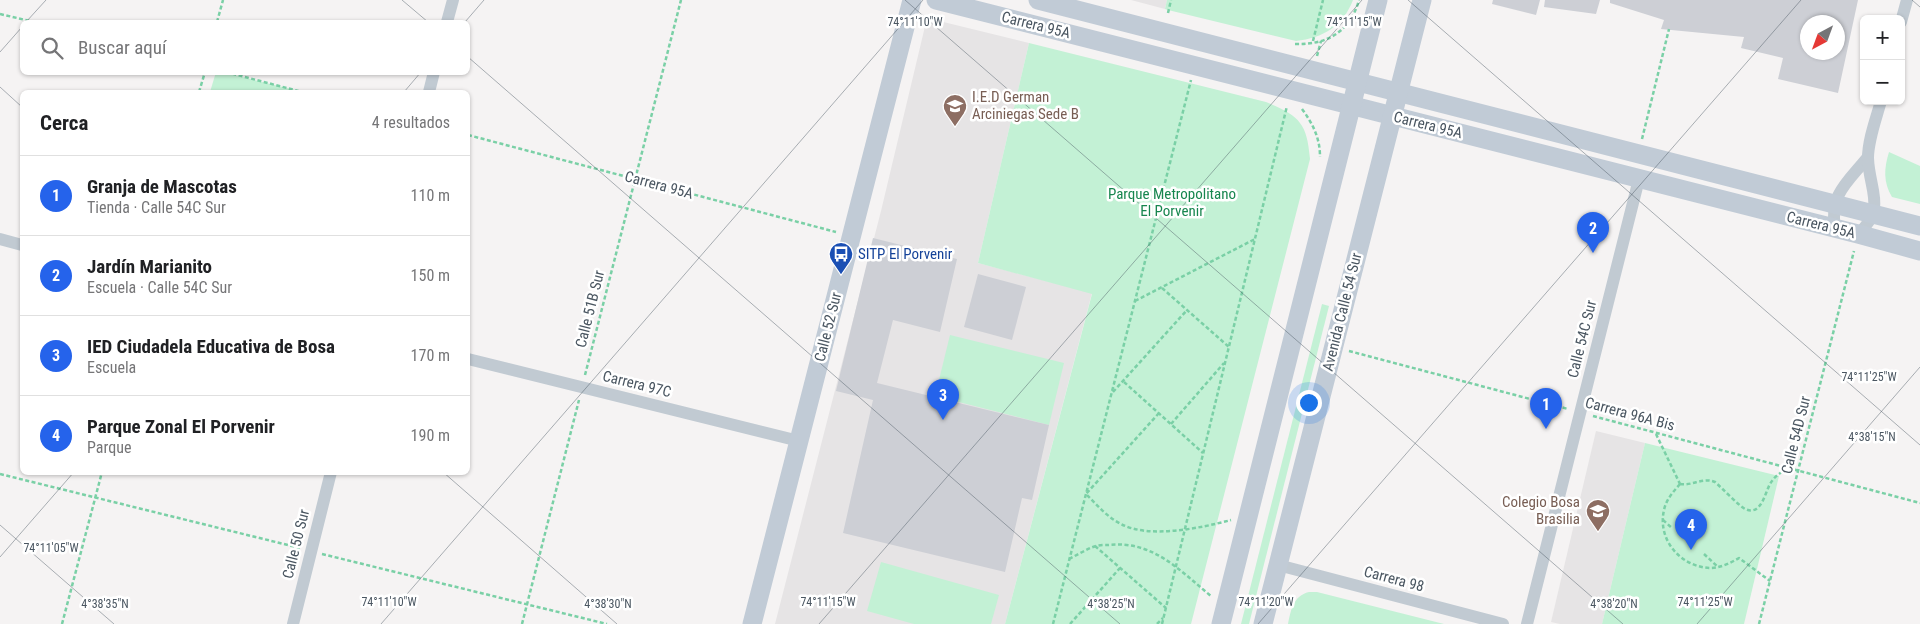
<!DOCTYPE html>
<html lang="es">
<head>
<meta charset="utf-8">
<style>
  :root { --surface:#fff; --page:#f6f6f6; --text:#202124; --muted:#757577; --line:#e0e0e0; --accent:#2563eb }
  body { margin:0; font-family:"Roboto Condensed",sans-serif; background:var(--page); color:var(--text) }
  .controls { position:absolute; right:15px; top:15px; display:grid; overflow:hidden; border-radius:8px; box-shadow:0 1px 4px #0004 }
  .controls button { width:45px; height:45px; display:grid; place-items:center; padding:0; border:0; border-bottom:1px solid var(--line); background:var(--surface); color:var(--text); font:25px sans-serif }
  .compass { position:absolute; left:1800px; top:15px; width:45px; height:45px; border-radius:50%; background:var(--surface); box-shadow:0 1px 4px #0004; rotate:221deg }
  .you { position:absolute; left:1308px; top:402px; width:18px; height:18px; margin:-12px; border:4px solid #fff; border-radius:50%; background:#1a73e8; box-shadow:0 0 0 8px #1a73e833 }
  .badge { display:grid; place-items:center; width:32px; height:32px; border-radius:50%; background:var(--accent); color:#fff; font-size:16px; font-weight:700 }
  .pin { position:absolute; translate:-50% -41px; filter:drop-shadow(0 1px 2px #0008) }
  .pin::after { content:''; position:absolute; top:26px; width:18px; height:15px; background:inherit; clip-path:polygon(0 0,100% 0,50% 100%) }
  .list { margin:0; padding:0; list-style:none }
  h2 { display:flex; justify-content:space-between; align-items:center; height:65px; margin:0; padding:0 20px; font-size:21px }
  h2 small { font-size:16px; font-weight:400; color:var(--muted) }
  .list li { display:grid; grid-template-columns:32px 1fr auto; gap:15px; align-items:center; box-sizing:border-box; height:80px; padding:0 20px; border-top:1px solid var(--line) }
  .list b { display:block; font-size:19px; white-space:nowrap }
  .list p { margin:0; font-size:16px; white-space:nowrap; color:var(--muted) }
  .list em { font-size:16px; font-style:normal; color:var(--muted) }
  .icon { flex:none; width:28px; height:28px; fill:none; stroke:currentColor; stroke-width:2; stroke-linecap:round; stroke-linejoin:round }
  .map { position:relative; flex:none; width:1920px; height:624px; overflow:hidden }
  .search { position:absolute; background:var(--surface); box-shadow:0 1px 4px #0004; left:20px; top:20px; width:450px; height:55px; display:flex; align-items:center; gap:12px; box-sizing:border-box; padding:0 18px; border-radius:8px; color:var(--muted); font-size:19px }
  .panel { position:absolute; background:var(--surface); box-shadow:0 1px 4px #0004; left:20px; top:90px; width:450px; height:385px; border-radius:8px }
  .map>svg:first-child { display:block }
</style>
</head>
<body>
<div class="map">
<svg width="1920" height="624" viewBox="0 0 1920 624">
  <rect width="100%" height="100%" fill="#f5f3f3"/>
  <g fill="#e6e4e5">
    <polygon points="1131,0 1167,0 1165,9"/>
    <polygon points="927,18 1029,43 978,263 1092,293 1005,624 775,624 881,211"/>
    <polygon points="1596,431 1645,443 1602,624 1560,624 1551,622"/>
  </g>
  <g fill="#c3f1d5">
    <path d="M1167,0H1353C1343,26 1323,38 1296,41L1168,10L1165,9Z"/>
    <path d="M1029,43L1266,102C1299,116 1307,122 1310,159L1191,624H1005L1092,294L978,263Z"/>
    <polygon points="216,72 226,73 303,92 210,92"/>
    <path d="M1889,152L1920,166V204L1892,197C1883,182 1884,168 1889,152Z"/>
    <polygon points="1322,304 1329,306 1249,624 1241,624"/>
    <polygon points="950,335 1064,363 1049,425 935,396"/>
    <polygon points="1645,443 1779,476 1744,624 1602,624"/>
    <polygon points="881,562 999,595 991,624 914,624 867,611"/>
    <path d="M1309,592H1317L1444,624H1288C1291,610 1293,596 1309,592Z"/>
  </g>
  <g fill="#cdcfd5" fill-rule="evenodd">
    <polygon points="1493,0 1540,0 1536,15 1492,4"/>
    <polygon points="1545,0 1600,0 1596,14 1544,7"/>
    <path d="M1610,0H1858L1838,93L1778,79L1783,58L1741,48L1744,37L1661,29L1664,20L1610,3ZM1808,22H1838V52H1808Z"/>
    <polygon points="873,238 957,259 940,332 893,320 877,383 1049,425 1032,500 1022,498 1005,572 843,533 873,400 836,391"/>
    <polygon points="978,274 1026,287 1012,340 964,327"/>
  </g>
  <g fill="none" stroke-linecap="round" stroke-linejoin="round">
    <g stroke="#7ad0a6" stroke-width="2.5" stroke-dasharray="4 2.5" stroke-linecap="butt">
      <polyline points="1168,13 1171,0"/>
      <polyline points="0,14 34,22"/>
      <polyline points="217,22 223,0"/>
      <polyline points="1313,41 1323,0"/>
      <path d="M1295,44C1327,45 1350,32 1359,0"/>
      <polyline points="1317,56 1321,41"/>
      <polyline points="226,72 302,92"/>
      <polyline points="199,92 205,72"/>
      <path d="M1302,109C1313,124 1320,138 1320,157"/>
      <polyline points="468,135 836,232"/>
      <polyline points="1642,139 1669,29"/>
      <polyline points="1162,288 1229,347"/>
      <polyline points="1135,301 1255,239"/>
      <polyline points="1349,351 1568,409"/>
      <polyline points="585,375 681,0"/>
      <polyline points="1124,382 1203,453"/>
      <polyline points="1113,392 1187,310"/>
      <path d="M1159,413L1086,494C1097,505 1107,517 1121,524C1149,539 1201,528 1231,520"/>
      <polyline points="1593,416 1920,503"/>
      <polyline points="1171,424 1224,363"/>
      <polyline points="1656,434 1680,484"/>
      <polyline points="0,474 300,548"/>
      <path d="M1680,484C1673,492 1666,500 1664,510C1657,540 1681,567 1710,568C1721,568 1730,563 1739,558L1770,581"/>
      <path d="M1680,484C1693,486 1703,477 1715,482C1722,488 1738,505 1745,509C1763,517 1765,489 1772,481C1775,476 1782,472 1787,468"/>
      <polyline points="1663,520 1672,528"/>
      <polyline points="1095,546 1166,608"/>
      <polyline points="322,554 607,624"/>
      <polyline points="1704,554 1718,567"/>
      <path d="M1069,559C1077,555 1085,550 1093,547C1098,545 1104,545 1108,545C1153,540 1179,570 1211,596"/>
      <polyline points="62,624 102,472"/>
      <polyline points="522,624 579,400"/>
      <polyline points="1053,624 1191,80"/>
      <polyline points="1070,624 1120,568"/>
      <polyline points="1157,624 1163,618"/>
      <polyline points="1162,624 1287,106"/>
      <polyline points="1759,624 1854,251"/>
    </g>
    <g stroke="#c1cad2" stroke-width="12">
      <polyline points="447,22 453,0"/>
      <polyline points="1901,22 1907,0"/>
      <polyline points="429,92 434,72"/>
      <path d="M1835,229C1829,194 1848,182 1868,157"/>
      <path d="M1858,234C1887,208 1869,190 1868,158C1868,140 1876,119 1881,101"/>
      <polyline points="0,239 22,245"/>
      <polyline points="468,359 799,441"/>
      <polyline points="1278,565 1503,624"/>
      <polyline points="293,624 331,472"/>
      <polyline points="1527,624 1639,179"/>
    </g>
    <g stroke="#c1cbd6" stroke-width="19">
      <polyline points="936,0 1858,234 1920,251"/>
      <polyline points="1038,0 1920,226"/>
      <polyline points="752,624 912,0"/>
      <polyline points="1221,624 1378,0"/>
      <polyline points="1263,624 1422,0"/>
    </g>
  </g>
  <path fill="none" stroke="#4a5661" stroke-width="1" stroke-opacity="0.45" d="M402,0L428,22M905,0L1623,624M1408,0L1920,445M1912,0L1920,7M26,22L46,0M465,22L484,0M0,52L22,27M468,57L1120,624M0,87L22,107M404,92L421,72M443,472L617,624M0,525L114,624M0,557L74,472M381,624L923,0M819,624L1362,0M1258,624L1801,0M1697,624L1920,367"/>
  <defs>
    <g id="school-pin" transform="scale(1.25)"><path d="M0 17L-7.5 6A9.5 9.5 0 1 1 7.5 6Z" fill="#8d6e63" stroke="#fff"/><path d="M0-5L7-2L0 1L-7-2ZM-4 1L0 2.5L4 1V4Q0 6-4 4Z" fill="#fff"/></g>
    <g id="bus-pin" transform="scale(1.25)"><path d="M0 17L-7.5 6A9.5 9.5 0 1 1 7.5 6Z" fill="#1a4fb4" stroke="#fff"/><path d="M-5-6H5V4H4V6H2V4H-2V6H-4V4H-5ZM-3.5-4V0h7V-4ZM-3.5 1.2v1.5H-2V1.2ZM2 1.2v1.5H3.5V1.2Z" fill="#fff"/></g>
  </defs>
  <g fill-rule="evenodd">
    <use href="#school-pin" x="955" y="106"/>
    <use href="#bus-pin" x="841" y="254"/>
    <use href="#school-pin" x="1598" y="511"/>
  </g>
  <g text-anchor="middle" dominant-baseline="central" stroke-width="5" stroke-linejoin="round" paint-order="stroke">
    <g font-size="15" fill="#4a5661" stroke="#fff">
      <text transform="translate(1036 25) rotate(14)">Carrera 95A</text>
      <text transform="translate(1428 125) rotate(14)">Carrera 95A</text>
      <text transform="translate(659 185) rotate(15)">Carrera 95A</text>
      <text transform="translate(1821 225) rotate(14)">Carrera 95A</text>
      <text transform="translate(590 309) rotate(-76)">Calle 51B Sur</text>
      <text transform="translate(1342 312) rotate(-76)">Avenida Calle 54 Sur</text>
      <text transform="translate(828 327) rotate(-76)">Calle 52 Sur</text>
      <text transform="translate(1582 339) rotate(-76)">Calle 54C Sur</text>
      <text transform="translate(637 384) rotate(14)">Carrera 97C</text>
      <text transform="translate(1630 414) rotate(15)">Carrera 96A Bis</text>
      <text transform="translate(1796 435) rotate(-76)">Calle 54D Sur</text>
      <text transform="translate(296 544) rotate(-76)">Calle 50 Sur</text>
      <text transform="translate(1394 579) rotate(15)">Carrera 98</text>
    </g>
    <g font-size="15" fill="#785e54" stroke="#fff" text-anchor="start">
      <text x="972" y="97">I.E.D German<tspan x="972" dy="17">Arciniegas Sede B</tspan></text>
      <text x="1580" y="502" text-anchor="end">Colegio Bosa<tspan x="1580" dy="17">Brasilia</tspan></text>
    </g>
    <g font-size="15" fill="#17864f" stroke="#fff">
      <text x="1172" y="194">Parque Metropolitano<tspan x="1172" dy="17">El Porvenir</tspan></text>
    </g>
    <g font-size="15" fill="#164399" stroke="#fff" text-anchor="start">
      <text x="858" y="254">SITP El Porvenir</text>
    </g>
  </g>
  <g font-size="12" text-anchor="middle" fill="#4a5661" stroke="#fff" stroke-width="5" stroke-linejoin="round" paint-order="stroke">
    <text x="915" y="26">74°11'10"W</text>
    <text x="1354" y="26">74°11'15"W</text>
    <text x="1869" y="381">74°11'25"W</text>
    <text x="1872" y="441">4°38'15"N</text>
    <text x="51" y="552">74°11'05"W</text>
    <text x="389" y="606">74°11'10"W</text>
    <text x="828" y="606">74°11'15"W</text>
    <text x="1266" y="606">74°11'20"W</text>
    <text x="1705" y="606">74°11'25"W</text>
    <text x="105" y="608">4°38'35"N</text>
    <text x="608" y="608">4°38'30"N</text>
    <text x="1111" y="608">4°38'25"N</text>
    <text x="1614" y="608">4°38'20"N</text>
  </g>
</svg>
<div class="controls">
<button>+</button>
<button>−</button>
</div>
<svg class="compass" viewBox="-18 -18 36 36"><path d="M0-13l5 13h-10z" fill="#e53935"/><path d="M0 13l5-13h-10z" fill="#757577"/></svg>
<div class="you"></div>
<div class="pin badge" style="left:1546px;top:429px">1</div>
<div class="pin badge" style="left:1593px;top:253px">2</div>
<div class="pin badge" style="left:943px;top:420px">3</div>
<div class="pin badge" style="left:1691px;top:550px">4</div>
<div class="search"><svg class="icon" aria-label="search" viewBox="0 0 24 24"><circle cx="10" cy="10" r="6"/><path d="M15 15l6 6"/></svg>Buscar aquí</div>
<section class="panel">
<h2>Cerca<small>4 resultados</small></h2>
<ul class="list">
<li><span class="badge">1</span><div><b>Granja de Mascotas</b><p>Tienda · Calle 54C Sur</p></div><em>110 m</em></li>
<li><span class="badge">2</span><div><b>Jardín Marianito</b><p>Escuela · Calle 54C Sur</p></div><em>150 m</em></li>
<li><span class="badge">3</span><div><b>IED Ciudadela Educativa de Bosa</b><p>Escuela</p></div><em>170 m</em></li>
<li><span class="badge">4</span><div><b>Parque Zonal El Porvenir</b><p>Parque</p></div><em>190 m</em></li>
</ul>
</section>
</div>
</body>
</html>
